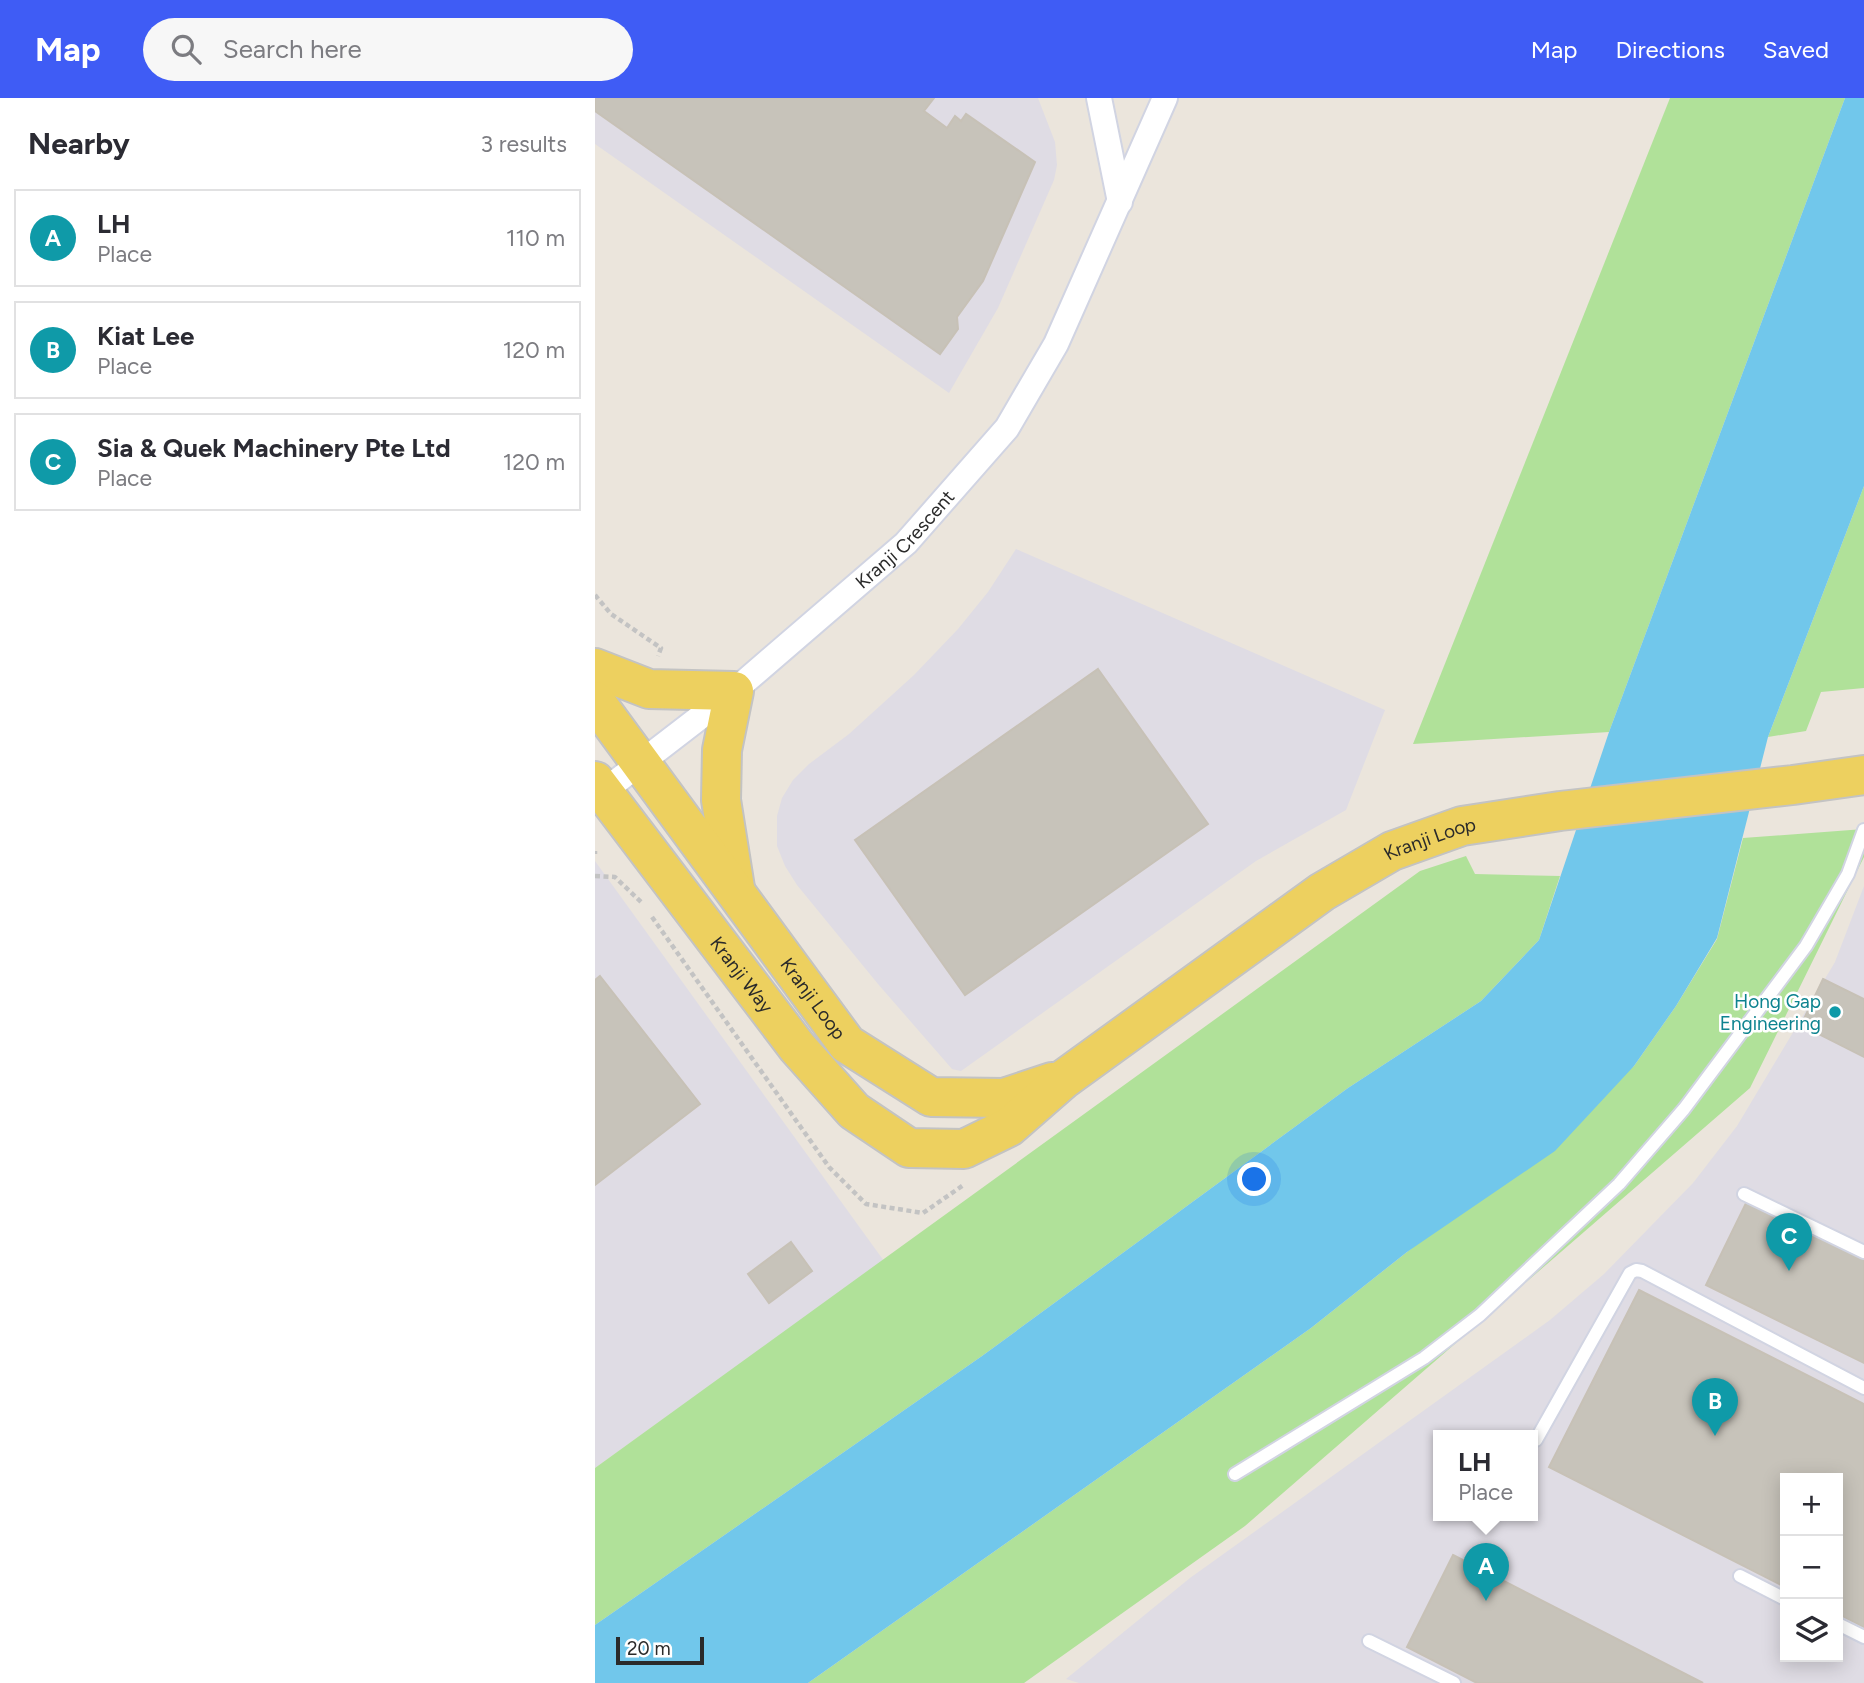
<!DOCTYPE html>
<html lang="en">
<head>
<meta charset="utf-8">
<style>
  :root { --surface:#fff; --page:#f7f7f7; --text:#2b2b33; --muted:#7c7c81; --line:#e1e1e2; --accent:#3f5cf5 }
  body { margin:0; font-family:Figtree,sans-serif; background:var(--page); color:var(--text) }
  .controls { position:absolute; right:21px; bottom:21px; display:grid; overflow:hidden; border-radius:0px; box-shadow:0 4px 18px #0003 }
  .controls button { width:63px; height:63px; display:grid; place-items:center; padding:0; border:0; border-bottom:2px solid var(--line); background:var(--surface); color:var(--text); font:35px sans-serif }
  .scale { position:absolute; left:21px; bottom:18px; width:88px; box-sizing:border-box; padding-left:7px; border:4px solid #2a2a2a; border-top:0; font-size:19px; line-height:24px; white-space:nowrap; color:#2a2a2a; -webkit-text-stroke:5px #fff; paint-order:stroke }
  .you { position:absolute; left:660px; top:1082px; width:24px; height:24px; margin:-18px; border:5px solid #fff; border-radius:50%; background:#1a73e8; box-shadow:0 0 0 10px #1a73e833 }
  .badge { display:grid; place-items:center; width:46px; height:46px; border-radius:50%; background:var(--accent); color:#fff; font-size:23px; font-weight:700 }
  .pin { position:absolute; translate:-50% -58px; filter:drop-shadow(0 2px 4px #0008) }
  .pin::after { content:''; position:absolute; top:37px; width:24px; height:21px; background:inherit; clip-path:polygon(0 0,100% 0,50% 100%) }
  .popup { position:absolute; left:838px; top:1332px; width:105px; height:91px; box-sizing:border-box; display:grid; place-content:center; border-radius:0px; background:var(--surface); filter:drop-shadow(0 2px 5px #0005); font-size:23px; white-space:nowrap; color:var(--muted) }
  .popup b { font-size:26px; color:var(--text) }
  .popup::after { content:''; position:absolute; left:50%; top:100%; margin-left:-14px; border:14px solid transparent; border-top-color:var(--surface) }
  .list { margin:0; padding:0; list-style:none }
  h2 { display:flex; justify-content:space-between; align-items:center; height:91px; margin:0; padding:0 28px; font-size:30px }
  h2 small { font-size:23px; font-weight:400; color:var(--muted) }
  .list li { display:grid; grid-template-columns:46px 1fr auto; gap:21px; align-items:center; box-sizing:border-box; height:98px; margin:0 14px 14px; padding:0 14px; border:2px solid var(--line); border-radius:0px }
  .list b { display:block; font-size:26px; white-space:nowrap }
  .list p { margin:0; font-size:23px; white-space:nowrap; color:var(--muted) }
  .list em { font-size:23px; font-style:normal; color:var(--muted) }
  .icon { flex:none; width:38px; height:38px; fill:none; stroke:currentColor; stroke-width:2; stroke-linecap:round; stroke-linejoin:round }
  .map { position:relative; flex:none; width:1269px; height:1585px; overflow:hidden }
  header { display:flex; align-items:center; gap:42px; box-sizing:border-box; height:98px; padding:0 35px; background:var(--accent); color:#fff }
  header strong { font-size:33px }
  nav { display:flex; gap:38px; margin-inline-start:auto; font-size:24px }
  .search { width:490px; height:63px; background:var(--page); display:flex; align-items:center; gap:18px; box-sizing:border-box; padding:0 24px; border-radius:38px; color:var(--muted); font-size:26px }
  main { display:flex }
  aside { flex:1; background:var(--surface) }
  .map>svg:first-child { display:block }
</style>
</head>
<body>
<header>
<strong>Map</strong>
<div class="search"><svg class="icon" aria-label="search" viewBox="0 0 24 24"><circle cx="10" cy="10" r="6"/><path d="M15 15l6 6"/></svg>Search here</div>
<nav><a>Map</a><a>Directions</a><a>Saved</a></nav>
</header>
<main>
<aside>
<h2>Nearby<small>3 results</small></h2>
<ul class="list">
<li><span class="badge" style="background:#0f9aa8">A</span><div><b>LH</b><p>Place</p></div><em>110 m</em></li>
<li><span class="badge" style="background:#0f9aa8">B</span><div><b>Kiat Lee</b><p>Place</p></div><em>120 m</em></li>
<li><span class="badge" style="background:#0f9aa8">C</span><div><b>Sia &amp; Quek Machinery Pte Ltd</b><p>Place</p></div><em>120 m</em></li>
</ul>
</aside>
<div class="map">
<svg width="1269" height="1585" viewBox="0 0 1269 1585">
  <rect width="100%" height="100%" fill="#ebe5dc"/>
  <g fill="#dfdce4" fill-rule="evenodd">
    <polygon points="0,0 443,0 460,44 462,67 459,82 403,210 354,295 0,46"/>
    <polygon points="421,451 790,612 751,712 661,763 366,973 357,971 283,886 202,787 190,768 182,748 182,718 187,700 198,682 214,666 254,636 319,577 363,531 393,494"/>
    <polygon points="0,763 289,1163 0,1370"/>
    <path d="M1269,788V1585H484L471,1581L595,1480L955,1222L1009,1176L1098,1085L1142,1028L1240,864ZM844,1337H938V1417H844ZM1190,1380H1243V1559H1190Z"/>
  </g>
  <g fill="#b0e199">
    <polygon points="1075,0 1250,0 1014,634 818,646"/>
    <polygon points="1269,388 1269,590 1226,594 1211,633 1173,639"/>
    <polygon points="1269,731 1269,759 1155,990 650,1428 429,1585 213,1585 716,1230 812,1154 1039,968 1081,908 1122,841 1148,740"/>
    <polygon points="871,758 880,776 965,778 944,842 886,903 753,990 387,1258 0,1527 0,1370 825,773"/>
  </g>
  <polygon fill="#71c7eb" points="1250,0 1269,0 1269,388 1173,639 1122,840 1081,908 1039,968 960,1053 812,1154 716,1230 213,1585 0,1585 0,1527 387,1258 753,990 886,903 944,842 1014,634"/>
  <g fill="#c7c3ba" stroke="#c7c1b6" stroke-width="2">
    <polygon points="0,0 339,0 329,13 352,30 360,18 366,23 371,16 440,64 388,183 362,219 363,231 345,256 0,13"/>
    <polygon points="503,571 613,726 370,897 260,742"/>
    <polygon points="5,878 105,1006 0,1087 0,882"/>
    <polygon points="1228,881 1269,901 1269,959 1206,927"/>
    <polygon points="1153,1101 1269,1159 1269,1265 1111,1187"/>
    <polygon points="196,1144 217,1173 174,1205 153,1176"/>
    <polygon points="1044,1192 1269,1306 1269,1529 1243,1516 1243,1380 1190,1380 1190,1489 954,1369"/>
    <polygon points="858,1457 1108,1585 882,1585 812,1549"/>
  </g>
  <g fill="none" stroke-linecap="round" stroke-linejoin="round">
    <g stroke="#d1d4e2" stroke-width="16">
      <g id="service">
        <polyline points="1149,1096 1269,1154"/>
        <polyline points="941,1342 1035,1175 1041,1172 1047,1173 1269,1290"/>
        <polyline points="640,1376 829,1260 885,1217 1024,1086 1089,1011 1211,848 1253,776 1269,732"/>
        <polyline points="1145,1478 1190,1501"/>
        <polyline points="1243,1526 1269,1539"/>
        <polyline points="774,1543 859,1585"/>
      </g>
    </g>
    <g stroke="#d1d4e2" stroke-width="28">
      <g id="minor">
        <polyline points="504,0 525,104"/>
        <path id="s1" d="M0,700L139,593L311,445L412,330L461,246L570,0"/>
      </g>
    </g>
    <g stroke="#c3c3c3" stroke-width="42">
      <g id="primary">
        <polyline points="0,570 54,591 139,593 127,652 126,702 140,790"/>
        <path id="s2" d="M0,603L252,946L336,999L409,1000L457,984"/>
        <path id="s3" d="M0,683L202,949L259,1013L314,1050L369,1051L414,1029L469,981L727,794L797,753L867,728L965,713L1198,687L1269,677"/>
      </g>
    </g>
    <g stroke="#c3c3c3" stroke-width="4.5" stroke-dasharray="5 3.5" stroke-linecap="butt">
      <polyline points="0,497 16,516 66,550 63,558"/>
      <polyline points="0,753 0,756"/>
      <polyline points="0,778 20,779 46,804"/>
      <polyline points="57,819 234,1069 271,1106 328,1115 370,1086"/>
    </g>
    <use href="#service" stroke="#fff" stroke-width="12"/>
    <use href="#minor" stroke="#fff" stroke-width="24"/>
    <use href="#primary" stroke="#edd05f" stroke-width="38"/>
  </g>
  <circle fill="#0f9aa8" stroke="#fff" stroke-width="2.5" cx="1240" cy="914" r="7"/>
  <g text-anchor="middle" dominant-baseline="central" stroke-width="5" stroke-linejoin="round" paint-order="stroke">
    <g font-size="19" fill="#2a2a2a" stroke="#fff">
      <text stroke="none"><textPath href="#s1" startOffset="404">Kranji Crescent</textPath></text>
      <text stroke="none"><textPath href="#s3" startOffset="1104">Kranji Loop</textPath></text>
      <text stroke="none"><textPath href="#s3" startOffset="243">Kranji Way</textPath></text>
      <text stroke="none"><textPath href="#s2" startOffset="369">Kranji Loop</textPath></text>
    </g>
    <g font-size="19" fill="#0d838f" stroke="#fff" text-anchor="end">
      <text x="1226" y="903">Hong Gap<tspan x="1226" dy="22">Engineering</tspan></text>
    </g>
  </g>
</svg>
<div class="controls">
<button>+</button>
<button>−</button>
<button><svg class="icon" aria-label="layers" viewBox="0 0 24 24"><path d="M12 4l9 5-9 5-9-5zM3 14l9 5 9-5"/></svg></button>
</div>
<div class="scale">20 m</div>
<div class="you"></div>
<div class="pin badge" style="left:891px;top:1503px;background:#0f9aa8">A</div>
<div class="popup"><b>LH</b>Place</div>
<div class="pin badge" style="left:1120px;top:1338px;background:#0f9aa8">B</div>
<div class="pin badge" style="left:1194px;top:1173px;background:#0f9aa8">C</div>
</div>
</main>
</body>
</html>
